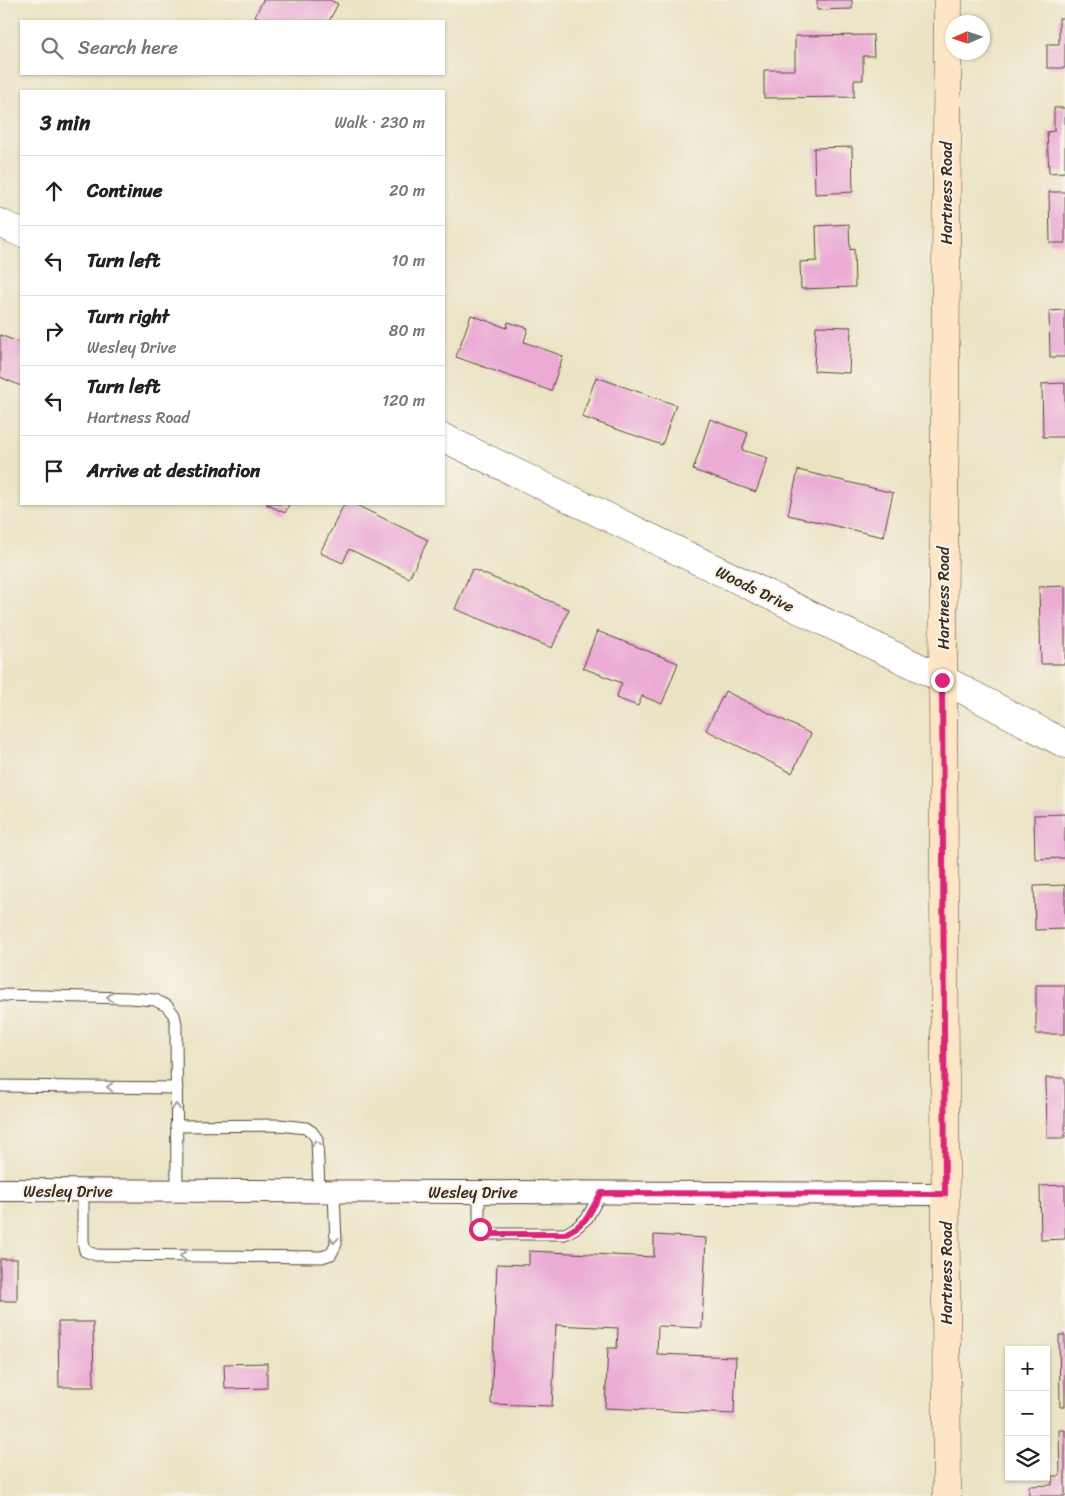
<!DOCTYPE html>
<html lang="en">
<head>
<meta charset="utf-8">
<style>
  :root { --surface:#fff; --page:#f2f2f2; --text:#202124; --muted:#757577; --line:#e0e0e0 }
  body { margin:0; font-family:Sriracha,sans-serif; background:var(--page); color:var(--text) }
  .controls { position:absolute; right:15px; bottom:15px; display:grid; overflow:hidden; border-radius:0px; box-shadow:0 1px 4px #0004 }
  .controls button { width:45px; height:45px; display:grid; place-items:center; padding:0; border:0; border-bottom:1px solid var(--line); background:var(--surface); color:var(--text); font:25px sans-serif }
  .compass { position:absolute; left:945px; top:15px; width:45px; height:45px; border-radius:50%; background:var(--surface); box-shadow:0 1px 4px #0004; rotate:267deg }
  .stop { position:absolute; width:15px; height:15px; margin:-11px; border:4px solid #db2777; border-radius:50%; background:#fff }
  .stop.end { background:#db2777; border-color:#fff; box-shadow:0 1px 5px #0008 }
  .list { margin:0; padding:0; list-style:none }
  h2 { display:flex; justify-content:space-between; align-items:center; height:65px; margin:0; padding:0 20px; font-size:21px }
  h2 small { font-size:16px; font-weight:400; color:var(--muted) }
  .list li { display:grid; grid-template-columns:32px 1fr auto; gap:15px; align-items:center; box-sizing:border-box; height:70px; padding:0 20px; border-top:1px solid var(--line) }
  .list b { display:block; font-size:19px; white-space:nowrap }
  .list p { margin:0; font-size:16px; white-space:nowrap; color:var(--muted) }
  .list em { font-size:16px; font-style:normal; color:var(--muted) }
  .icon { flex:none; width:28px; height:28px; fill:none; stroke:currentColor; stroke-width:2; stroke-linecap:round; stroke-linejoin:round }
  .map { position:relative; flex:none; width:1065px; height:1496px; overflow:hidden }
  .search { position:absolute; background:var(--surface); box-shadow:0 1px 4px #0004; left:20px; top:20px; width:425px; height:55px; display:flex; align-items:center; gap:12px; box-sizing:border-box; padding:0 18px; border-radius:0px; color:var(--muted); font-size:19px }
  .panel { position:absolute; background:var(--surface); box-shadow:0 1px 4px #0004; left:20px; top:90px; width:425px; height:415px; border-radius:0px }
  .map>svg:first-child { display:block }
</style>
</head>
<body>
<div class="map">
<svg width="1065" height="1496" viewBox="0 0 1065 1496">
  <rect width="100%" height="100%" fill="#f7f3e8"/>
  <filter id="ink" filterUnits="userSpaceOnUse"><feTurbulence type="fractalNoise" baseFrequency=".02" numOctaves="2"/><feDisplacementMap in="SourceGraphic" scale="10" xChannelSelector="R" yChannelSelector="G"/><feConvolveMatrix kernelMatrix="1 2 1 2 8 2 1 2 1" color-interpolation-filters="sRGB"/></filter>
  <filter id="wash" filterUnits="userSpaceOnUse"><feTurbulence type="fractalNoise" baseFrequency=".0096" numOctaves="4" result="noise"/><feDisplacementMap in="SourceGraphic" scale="20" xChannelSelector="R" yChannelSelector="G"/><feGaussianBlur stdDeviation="1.12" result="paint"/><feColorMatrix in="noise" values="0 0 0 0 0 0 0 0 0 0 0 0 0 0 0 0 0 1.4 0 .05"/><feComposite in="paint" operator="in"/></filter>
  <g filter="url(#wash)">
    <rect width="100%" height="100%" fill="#ebe3c4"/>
    <g id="blocks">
      <g fill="#ebabd5">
        <polygon points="263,0 330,0 338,4 329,21 265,21 255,16"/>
        <polygon points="817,0 852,0 852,9 817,10"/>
        <polygon points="1059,18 1065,18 1065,68 1047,68 1047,44 1059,44"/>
        <polygon points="873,35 874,56 863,56 863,80 854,80 854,97 764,98 764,70 795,70 795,36"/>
        <polygon points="1054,108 1065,108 1065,172 1049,173 1047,132 1054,131"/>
        <polygon points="852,147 853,192 815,194 814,148"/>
        <polygon points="1049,192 1065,192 1065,243 1050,243"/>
        <polygon points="849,224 850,250 854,249 855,287 801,289 800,262 817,261 816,226"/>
        <polygon points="1065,310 1065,357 1050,357 1049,311"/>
        <polygon points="471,315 507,328 508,322 528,328 524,342 563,356 551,391 456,357"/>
        <polygon points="816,326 851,327 849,373 814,371"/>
        <polygon points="0,335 21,343 21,386 0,377"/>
        <polygon points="596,377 676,405 662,445 582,417"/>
        <polygon points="1065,383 1065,437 1043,437 1042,384"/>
        <polygon points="710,419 748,433 742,450 768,458 756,492 693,470"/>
        <polygon points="798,470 893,493 883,537 788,515"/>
        <polygon points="266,504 289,504 285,513"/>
        <polygon points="344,504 354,504 428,540 409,578 349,549 343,563 320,553"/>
        <polygon points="472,569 569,609 552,648 455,609"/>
        <polygon points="1065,586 1065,664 1041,664 1039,587"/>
        <polygon points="597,631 678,663 662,704 642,696 638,706 616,698 622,683 583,668"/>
        <polygon points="725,691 811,734 792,773 706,730"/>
        <polygon points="1065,814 1065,858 1035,859 1034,815"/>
        <polygon points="1065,885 1065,929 1035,930 1034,886"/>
        <rect x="1036" y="985" width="29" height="49"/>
        <polygon points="1046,1078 1065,1078 1065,1138 1047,1138"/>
        <polygon points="1065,1185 1065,1239 1041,1240 1040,1186"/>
        <polygon points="654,1235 706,1238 702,1328 658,1326 657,1354 736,1357 734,1414 605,1408 608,1348 617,1348 618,1328 556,1325 552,1406 491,1404 497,1264 529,1265 529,1251 654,1257"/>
        <rect x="0" y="1259" width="17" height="42"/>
        <polygon points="58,1322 93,1322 94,1387 59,1387"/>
        <polygon points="1059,1335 1065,1335 1065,1407 1060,1407"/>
        <polygon points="267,1363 267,1388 225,1389 224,1364"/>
        <polygon points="1059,1430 1065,1430 1065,1496 1029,1496 1029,1486 1052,1485 1052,1476 1060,1476"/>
      </g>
    </g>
  </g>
  <g filter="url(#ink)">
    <use href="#blocks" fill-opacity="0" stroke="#554637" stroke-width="1"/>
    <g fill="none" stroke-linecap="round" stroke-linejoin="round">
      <g stroke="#554637" stroke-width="13">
        <g id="service">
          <polyline points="0,995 129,998 155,1000 167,1006 174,1015 176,1024 177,1191"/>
          <polyline points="0,1086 177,1088"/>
          <polyline points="176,1126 279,1125 306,1128 312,1132 317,1139 319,1191"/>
          <polyline points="83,1191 83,1241 85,1251 96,1255 322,1257 331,1254 336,1244 334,1192"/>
          <polyline points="479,1192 479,1229 487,1234 565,1234 577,1227 587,1218 601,1193"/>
        </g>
      </g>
      <g stroke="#554637" stroke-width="24">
        <polyline id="minor" points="0,1190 945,1194"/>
      </g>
      <g stroke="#554637" stroke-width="29">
        <g id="tertiary">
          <polyline points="0,223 21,233"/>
          <polyline points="444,438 943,679 1065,744"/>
        </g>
      </g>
      <g stroke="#554637" stroke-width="29">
        <polyline id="secondary" points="947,1496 943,679 948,0"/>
      </g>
      <use href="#service" stroke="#fff" stroke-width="11"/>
      <use href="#minor" stroke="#fff" stroke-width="22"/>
      <use href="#tertiary" stroke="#fff" stroke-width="28"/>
      <use href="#secondary" stroke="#fde5c5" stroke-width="28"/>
    </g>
    <defs><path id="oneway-chevron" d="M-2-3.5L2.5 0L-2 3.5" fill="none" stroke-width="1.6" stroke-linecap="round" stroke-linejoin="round" transform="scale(1.25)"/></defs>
    <g stroke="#a79f9a">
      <use href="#oneway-chevron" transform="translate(110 997) rotate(-179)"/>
      <use href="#oneway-chevron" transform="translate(110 1087) rotate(-179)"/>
      <use href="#oneway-chevron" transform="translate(176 1107) rotate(-90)"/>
      <use href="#oneway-chevron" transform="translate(316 1143) rotate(-104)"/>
      <use href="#oneway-chevron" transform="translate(334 1240) rotate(96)"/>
      <use href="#oneway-chevron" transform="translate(183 1256) rotate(-179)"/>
    </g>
  </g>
  <g fill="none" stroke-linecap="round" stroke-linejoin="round" filter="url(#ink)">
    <polyline stroke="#db2777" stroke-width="6" points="480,1229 487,1234 565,1234 577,1227 587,1218 601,1193 945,1194 942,680"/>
  </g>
  <g text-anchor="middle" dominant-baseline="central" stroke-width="4.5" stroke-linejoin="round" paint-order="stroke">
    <g font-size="16" fill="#3b2a1e" stroke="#f7f3e8">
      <text transform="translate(946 193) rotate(-90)">Hartness Road</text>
      <text transform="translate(755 589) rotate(26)">Woods Drive</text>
      <text transform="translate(943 598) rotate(-90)">Hartness Road</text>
      <text x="68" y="1191">Wesley Drive</text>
      <text x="473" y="1192">Wesley Drive</text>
      <text transform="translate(946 1273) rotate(-90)">Hartness Road</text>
    </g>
  </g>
</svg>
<div class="controls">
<button>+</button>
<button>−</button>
<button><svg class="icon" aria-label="layers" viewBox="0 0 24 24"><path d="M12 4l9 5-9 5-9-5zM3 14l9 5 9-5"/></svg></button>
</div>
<svg class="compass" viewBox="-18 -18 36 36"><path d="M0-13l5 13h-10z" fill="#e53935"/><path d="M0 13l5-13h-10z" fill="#757577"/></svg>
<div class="stop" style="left:480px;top:1229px"></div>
<div class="stop end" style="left:942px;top:680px"></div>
<div class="search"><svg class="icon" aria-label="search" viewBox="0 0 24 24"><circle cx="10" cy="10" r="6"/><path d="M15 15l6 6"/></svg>Search here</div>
<section class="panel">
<h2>3 min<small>Walk · 230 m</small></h2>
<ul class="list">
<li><svg class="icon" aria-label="ahead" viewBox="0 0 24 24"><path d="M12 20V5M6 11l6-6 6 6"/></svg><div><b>Continue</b></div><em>20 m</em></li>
<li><svg class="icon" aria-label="left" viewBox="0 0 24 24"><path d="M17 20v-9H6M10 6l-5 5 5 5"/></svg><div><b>Turn left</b></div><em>10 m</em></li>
<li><svg class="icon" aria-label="right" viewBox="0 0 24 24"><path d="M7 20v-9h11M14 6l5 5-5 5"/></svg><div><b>Turn right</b><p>Wesley Drive</p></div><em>80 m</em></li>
<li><svg class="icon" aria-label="left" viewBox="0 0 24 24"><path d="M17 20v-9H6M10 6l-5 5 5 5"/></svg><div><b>Turn left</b><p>Hartness Road</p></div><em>120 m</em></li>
<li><svg class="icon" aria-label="arrive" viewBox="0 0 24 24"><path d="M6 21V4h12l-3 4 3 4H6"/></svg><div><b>Arrive at destination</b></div></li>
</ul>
</section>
</div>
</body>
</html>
